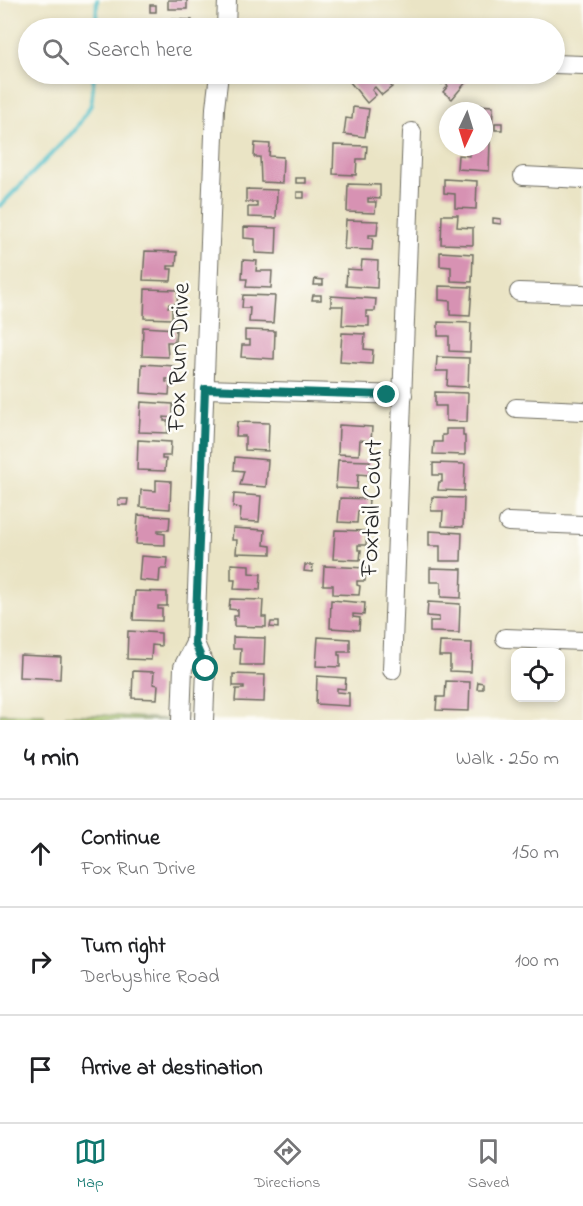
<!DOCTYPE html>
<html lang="en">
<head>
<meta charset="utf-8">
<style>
  :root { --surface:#fff; --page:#f6f6f6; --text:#202124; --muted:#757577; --line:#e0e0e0; --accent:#0f766e }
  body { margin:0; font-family:"Indie Flower",sans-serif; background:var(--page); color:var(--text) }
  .controls { position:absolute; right:18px; bottom:18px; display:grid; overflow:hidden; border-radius:12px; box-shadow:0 3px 9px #0003 }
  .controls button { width:54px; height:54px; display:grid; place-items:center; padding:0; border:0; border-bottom:2px solid var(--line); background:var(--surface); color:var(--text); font:30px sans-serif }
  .compass { position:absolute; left:439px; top:102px; width:54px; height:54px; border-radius:50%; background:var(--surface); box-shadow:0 3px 9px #0003; rotate:184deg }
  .stop { position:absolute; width:18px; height:18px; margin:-14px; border:4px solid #0f766e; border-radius:50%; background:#fff }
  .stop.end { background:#0f766e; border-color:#fff; box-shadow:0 2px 6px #0008 }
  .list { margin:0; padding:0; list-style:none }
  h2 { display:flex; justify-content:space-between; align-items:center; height:78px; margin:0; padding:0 24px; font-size:26px }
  h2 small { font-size:20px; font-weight:400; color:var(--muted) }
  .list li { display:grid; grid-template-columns:39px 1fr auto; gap:18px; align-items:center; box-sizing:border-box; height:108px; padding:0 24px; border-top:2px solid var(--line) }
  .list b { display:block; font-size:22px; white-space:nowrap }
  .list p { margin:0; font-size:20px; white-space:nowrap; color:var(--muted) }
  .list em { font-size:20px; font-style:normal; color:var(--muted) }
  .icon { flex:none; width:33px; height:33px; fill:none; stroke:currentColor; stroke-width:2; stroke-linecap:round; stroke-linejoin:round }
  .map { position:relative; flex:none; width:583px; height:720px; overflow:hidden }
  .search { position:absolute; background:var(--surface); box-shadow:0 3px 9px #0003; left:18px; right:18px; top:18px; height:66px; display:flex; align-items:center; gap:15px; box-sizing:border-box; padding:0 21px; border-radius:33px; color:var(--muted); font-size:22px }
  .sheet { height:402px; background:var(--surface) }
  nav { display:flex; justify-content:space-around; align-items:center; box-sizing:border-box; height:84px; border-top:2px solid var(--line); background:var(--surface); font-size:16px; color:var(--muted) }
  nav a { display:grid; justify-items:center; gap:3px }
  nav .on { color:var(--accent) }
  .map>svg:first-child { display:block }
</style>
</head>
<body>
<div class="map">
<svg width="583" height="720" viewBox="0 0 583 720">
  <rect width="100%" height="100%" fill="#fdfcf7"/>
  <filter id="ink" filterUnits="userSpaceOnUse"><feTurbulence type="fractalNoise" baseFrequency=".0167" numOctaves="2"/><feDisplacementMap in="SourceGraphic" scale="12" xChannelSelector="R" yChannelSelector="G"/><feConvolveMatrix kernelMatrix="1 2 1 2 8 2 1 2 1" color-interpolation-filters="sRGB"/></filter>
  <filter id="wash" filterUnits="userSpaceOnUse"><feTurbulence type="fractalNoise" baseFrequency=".008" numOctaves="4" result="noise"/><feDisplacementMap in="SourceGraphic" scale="24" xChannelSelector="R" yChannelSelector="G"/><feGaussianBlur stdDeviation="1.35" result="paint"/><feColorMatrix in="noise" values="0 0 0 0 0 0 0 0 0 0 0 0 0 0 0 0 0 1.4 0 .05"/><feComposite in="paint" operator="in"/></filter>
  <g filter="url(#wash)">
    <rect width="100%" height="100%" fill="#eae4c5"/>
    <g fill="#aac970" stroke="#6a7a4e" stroke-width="1.5">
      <polygon points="0,714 44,715 44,720 0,720"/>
      <polygon points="66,715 102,715 175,720 66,720"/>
    </g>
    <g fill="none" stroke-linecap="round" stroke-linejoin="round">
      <g stroke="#52c0c9" stroke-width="4">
        <polyline points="96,28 97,0"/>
        <polyline points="0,206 75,130 91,105 94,74"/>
      </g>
    </g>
    <g id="blocks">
      <g fill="#d792b3">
        <rect x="168" y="0" width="19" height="9"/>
        <rect x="150" y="5" width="6" height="7"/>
        <polygon points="160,19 192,20 192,28 160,28"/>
        <polygon points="360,74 380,74 392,87 382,95 375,87 372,90 376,95 367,103 350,82"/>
        <polygon points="438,74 470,74 472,75 452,99 443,92 448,86 444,82 442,84 434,78"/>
        <polygon points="460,104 493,106 492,134 484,134 484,111 460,111"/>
        <polygon points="353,107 369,109 365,137 344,134 346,118 352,119"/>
        <rect x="495" y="123" width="7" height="7"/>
        <polygon points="484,142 490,142 489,171 457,169 458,155 469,156 469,147 484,147"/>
        <polygon points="255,143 270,144 269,156 283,157 282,183 261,182 260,157 254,157"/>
        <polygon points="334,145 367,146 366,159 357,159 356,175 333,174"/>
        <rect x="296" y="178" width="10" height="5"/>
        <polygon points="444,179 477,181 476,209 455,208 455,194 444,193"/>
        <polygon points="348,184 380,185 380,199 368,198 368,202 376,202 375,213 347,212"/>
        <polygon points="246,189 277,190 276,218 248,217 248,207 257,207 257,202 246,202"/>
        <rect x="297" y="192" width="7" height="6"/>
        <polygon points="442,215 458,215 457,227 473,228 473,245 441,244"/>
        <polygon points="493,218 501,219 501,224 493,223"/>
        <polygon points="346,220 378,221 377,235 369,235 369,238 373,238 372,250 344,249"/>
        <polygon points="244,227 277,228 276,254 255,253 255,239 244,238"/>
        <polygon points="145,251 177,252 176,266 168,266 168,269 172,269 171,281 143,280"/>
        <polygon points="440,252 473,254 472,282 451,281 451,267 440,266"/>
        <polygon points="243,260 257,261 256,271 272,271 271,288 246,287 247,279 242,279"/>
        <polygon points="362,260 378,261 377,288 346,286 347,269 361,270"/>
        <polygon points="315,279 323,280 323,285 314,285"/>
        <polygon points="439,286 472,287 470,316 450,315 450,301 439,300"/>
        <polygon points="145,289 178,290 177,304 169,304 168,307 172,307 172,319 144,318"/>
        <polygon points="243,295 275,296 273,323 249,322 250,308 242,308"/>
        <polygon points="313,295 321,295 321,300 312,300"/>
        <polygon points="331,296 376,299 375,311 366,311 366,317 369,317 369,326 342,325 343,306 331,306"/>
        <polygon points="438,322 471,323 470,352 449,351 449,336 438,336"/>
        <polygon points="143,327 176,329 175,342 167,342 168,357 142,356"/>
        <polygon points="245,330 275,331 274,359 241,357 242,345 250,345 250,340 245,340"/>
        <polygon points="342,333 365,334 364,349 373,350 372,364 340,362"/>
        <polygon points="437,357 469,358 468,387 447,386 448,371 436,371"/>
        <polygon points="142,364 175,366 174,379 166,379 166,382 170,383 169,395 141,393"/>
        <polygon points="435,392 468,393 467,422 446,421 446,406 435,406"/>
        <polygon points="141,402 173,404 173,418 164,417 164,421 168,421 168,433 139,432"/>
        <polygon points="237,422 269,423 268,451 245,450 245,436 236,436"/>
        <polygon points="339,425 372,427 371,441 360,440 359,455 338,454"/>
        <polygon points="446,429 463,429 463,436 465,436 465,455 433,454 434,442 442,442 442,435 446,435"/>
        <polygon points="138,440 171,442 170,456 162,456 162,459 166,459 165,471 137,470"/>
        <polygon points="235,457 268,460 266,487 240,485 244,471 234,470"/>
        <polygon points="338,460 370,461 369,475 358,474 357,489 336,488"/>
        <polygon points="433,463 465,464 464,491 438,490 439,482 442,482 442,475 433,475"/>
        <polygon points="156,480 171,481 170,509 140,507 141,490 156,491"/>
        <polygon points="234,494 261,496 259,522 240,521 241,508 233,507"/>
        <polygon points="432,497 464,498 463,527 442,526 443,511 431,511"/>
        <polygon points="340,498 369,499 368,512 358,511 357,523 338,522"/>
        <polygon points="118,499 128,499 127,505 118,505"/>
        <polygon points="138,515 170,517 169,530 158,530 158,533 165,534 165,545 136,544"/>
        <polygon points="233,528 265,530 264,545 271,546 271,554 236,553 237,540 232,540"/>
        <polygon points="335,530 367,531 366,545 358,545 358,550 361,550 360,560 333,559"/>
        <polygon points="429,531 462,533 461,561 440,561 440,546 429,546"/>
        <polygon points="141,556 168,558 167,569 160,569 159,582 139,580"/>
        <polygon points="231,564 249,565 249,573 261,574 260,590 234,589 235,580 231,580"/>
        <polygon points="305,565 313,565 312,572 304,571"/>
        <polygon points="324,566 366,568 365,581 357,581 357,585 360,586 359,595 333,594 333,585 323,585"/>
        <polygon points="430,568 462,569 461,598 441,597 441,582 430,582"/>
        <polygon points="135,591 167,592 167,606 158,606 158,609 162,609 162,621 133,620"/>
        <polygon points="230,599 263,600 262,617 266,617 266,627 234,626 234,616 238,616 238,610 229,609"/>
        <polygon points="331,600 365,603 364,615 353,614 353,617 360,618 359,630 330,628"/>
        <polygon points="428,602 460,604 459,633 430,632 430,621 439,621 439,617 427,616"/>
        <polygon points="271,622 278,622 278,628 270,627"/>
        <polygon points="128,631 161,633 161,646 152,645 151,660 127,659"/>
        <polygon points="233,637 265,638 264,665 240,665 241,649 233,649"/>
        <polygon points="318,637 350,639 350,652 338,652 338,655 340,655 340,667 316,666"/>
        <polygon points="440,642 472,643 471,672 450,671 450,656 439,656"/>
        <polygon points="20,655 61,657 60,679 19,677"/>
        <polygon points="133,671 154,672 153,684 158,685 157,699 132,698"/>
        <polygon points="233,674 265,675 264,702 235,701 236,689 244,689 244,686 233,686"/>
        <polygon points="317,676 346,678 345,689 337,688 337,692 349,693 349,706 316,704"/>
        <polygon points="446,681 470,682 469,711 436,710 437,697 445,697"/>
        <polygon points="478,682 483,683 483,689 477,689"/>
      </g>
    </g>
  </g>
  <g filter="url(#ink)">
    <use href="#blocks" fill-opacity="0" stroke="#6e6c61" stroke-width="1.5"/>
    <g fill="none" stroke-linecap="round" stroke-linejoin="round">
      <g stroke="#6e6c61" stroke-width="20">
        <g id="minor">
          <polyline points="226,28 227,0"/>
          <polyline points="554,64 583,65"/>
          <polyline points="523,176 583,179"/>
          <polyline points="519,292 583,294"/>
          <polyline points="205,389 403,395"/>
          <polyline points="516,408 583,411"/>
          <polyline points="508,522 583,525"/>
          <polyline points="505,638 583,641"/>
          <polyline points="195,643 206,669 204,720"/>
          <polyline points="392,670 412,132"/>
          <polyline points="181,720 183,667 195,643 215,108 219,74"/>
        </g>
      </g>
      <use href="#minor" stroke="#fff" stroke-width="18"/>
    </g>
  </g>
  <g fill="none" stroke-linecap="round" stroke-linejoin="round" filter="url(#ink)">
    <polyline stroke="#0f766e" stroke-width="8" points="206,669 195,643 205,389 387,395"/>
  </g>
  <g text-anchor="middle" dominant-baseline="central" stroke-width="5" stroke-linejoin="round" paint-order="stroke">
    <g font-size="26" fill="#2b2b2b" stroke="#fdfcf7">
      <text transform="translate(180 357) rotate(-88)">Fox Run Drive</text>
      <text transform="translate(373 508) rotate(-88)">Foxtail Court</text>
    </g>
  </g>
</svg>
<div class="controls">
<button><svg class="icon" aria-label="locate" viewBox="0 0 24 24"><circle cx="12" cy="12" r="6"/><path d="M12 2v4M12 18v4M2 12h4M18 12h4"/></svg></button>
</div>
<svg class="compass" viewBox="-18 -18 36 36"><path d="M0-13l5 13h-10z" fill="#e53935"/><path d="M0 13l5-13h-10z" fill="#757577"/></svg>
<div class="stop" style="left:206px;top:669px"></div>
<div class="stop end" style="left:387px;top:395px"></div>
<div class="search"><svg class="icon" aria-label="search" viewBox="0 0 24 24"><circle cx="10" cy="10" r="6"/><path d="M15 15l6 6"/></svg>Search here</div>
</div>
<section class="sheet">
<h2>4 min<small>Walk · 250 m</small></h2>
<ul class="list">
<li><svg class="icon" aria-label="ahead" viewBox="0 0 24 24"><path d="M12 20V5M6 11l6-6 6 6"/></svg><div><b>Continue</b><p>Fox Run Drive</p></div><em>150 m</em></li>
<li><svg class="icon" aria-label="right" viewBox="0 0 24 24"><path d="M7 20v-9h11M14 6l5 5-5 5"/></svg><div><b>Turn right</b><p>Derbyshire Road</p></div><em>100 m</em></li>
<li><svg class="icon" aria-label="arrive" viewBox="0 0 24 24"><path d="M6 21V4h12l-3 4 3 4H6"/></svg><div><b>Arrive at destination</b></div></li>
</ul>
</section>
<nav>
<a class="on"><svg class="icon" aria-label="map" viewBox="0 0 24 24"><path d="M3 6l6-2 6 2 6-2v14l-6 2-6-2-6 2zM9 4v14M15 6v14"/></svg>Map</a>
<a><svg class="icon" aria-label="directions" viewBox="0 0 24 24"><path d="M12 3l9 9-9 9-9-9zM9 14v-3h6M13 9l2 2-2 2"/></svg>Directions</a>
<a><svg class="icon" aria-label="saved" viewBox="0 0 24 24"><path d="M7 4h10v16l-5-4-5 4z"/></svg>Saved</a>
</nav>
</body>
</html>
